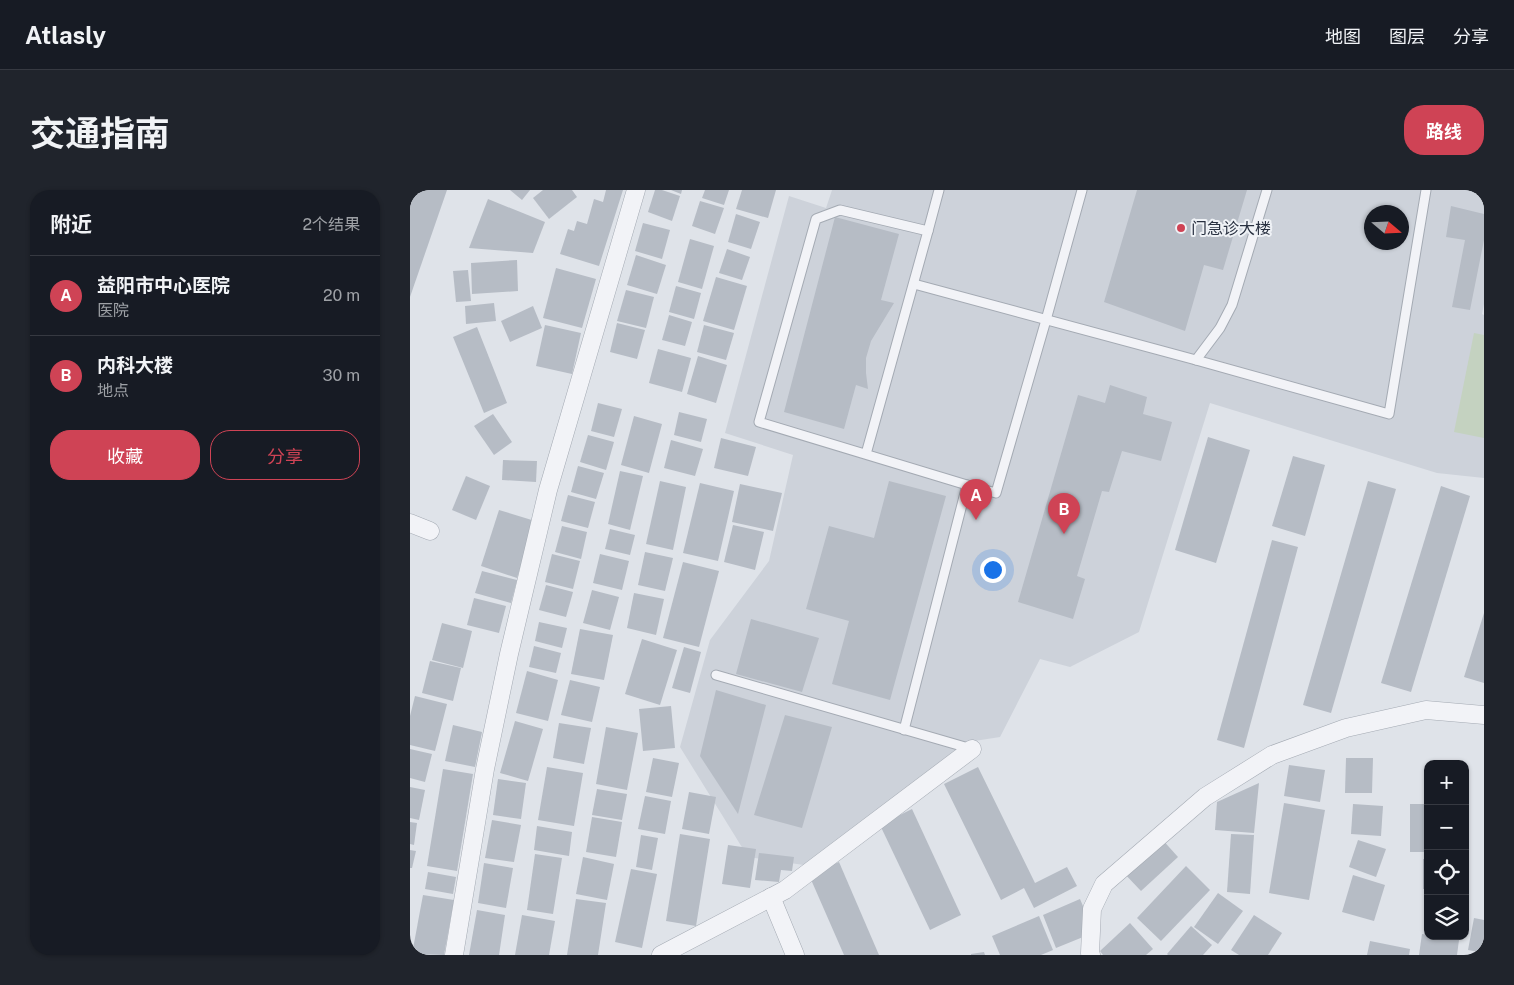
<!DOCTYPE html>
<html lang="zh">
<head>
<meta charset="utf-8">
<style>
  :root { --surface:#171b24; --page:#20242c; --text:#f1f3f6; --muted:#9ea1a6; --line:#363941; --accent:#cf4355 }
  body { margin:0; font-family:"Public Sans","Noto Sans SC",sans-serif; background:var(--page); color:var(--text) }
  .controls { position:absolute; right:15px; bottom:15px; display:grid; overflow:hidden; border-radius:10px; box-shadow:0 1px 4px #0004 }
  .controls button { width:45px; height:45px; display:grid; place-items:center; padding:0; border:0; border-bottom:1px solid var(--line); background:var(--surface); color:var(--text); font:25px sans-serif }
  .compass { position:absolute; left:954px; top:15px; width:45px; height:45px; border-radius:50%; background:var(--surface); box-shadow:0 1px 4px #0004; rotate:109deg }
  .you { position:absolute; left:582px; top:379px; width:18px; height:18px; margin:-12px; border:4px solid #fff; border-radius:50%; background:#1a73e8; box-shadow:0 0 0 8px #1a73e833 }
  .badge { display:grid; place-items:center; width:32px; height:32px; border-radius:50%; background:var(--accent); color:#fff; font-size:16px; font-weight:700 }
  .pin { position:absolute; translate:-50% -41px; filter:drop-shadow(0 1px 2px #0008) }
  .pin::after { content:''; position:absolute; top:26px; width:18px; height:15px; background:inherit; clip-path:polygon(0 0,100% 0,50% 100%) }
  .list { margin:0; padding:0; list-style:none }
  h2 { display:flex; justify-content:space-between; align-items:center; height:65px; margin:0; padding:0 20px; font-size:21px }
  h2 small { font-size:16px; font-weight:400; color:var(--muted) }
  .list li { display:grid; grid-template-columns:32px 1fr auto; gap:15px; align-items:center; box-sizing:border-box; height:80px; padding:0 20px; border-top:1px solid var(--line) }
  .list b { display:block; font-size:19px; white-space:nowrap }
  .list p { margin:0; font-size:16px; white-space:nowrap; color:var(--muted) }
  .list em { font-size:16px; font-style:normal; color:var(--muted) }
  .actions { display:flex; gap:10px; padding:15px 20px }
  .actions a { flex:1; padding:11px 0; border:1px solid var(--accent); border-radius:20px; text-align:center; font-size:18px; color:var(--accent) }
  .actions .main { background:var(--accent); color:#fff }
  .icon { flex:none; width:28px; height:28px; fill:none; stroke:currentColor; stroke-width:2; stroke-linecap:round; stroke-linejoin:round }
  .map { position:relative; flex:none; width:1074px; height:765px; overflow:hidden; border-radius:20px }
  header { display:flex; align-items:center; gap:30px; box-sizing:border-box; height:70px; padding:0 25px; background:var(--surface); border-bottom:1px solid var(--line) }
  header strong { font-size:24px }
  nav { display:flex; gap:28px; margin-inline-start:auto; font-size:18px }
  .intro { display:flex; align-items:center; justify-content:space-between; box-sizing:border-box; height:120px; padding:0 30px }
  h1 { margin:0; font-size:35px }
  .button { padding:12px 22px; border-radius:20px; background:var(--accent); color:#fff; font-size:18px; font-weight:700 }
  main { display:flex; gap:30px; padding:0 30px }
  aside { flex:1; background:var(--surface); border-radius:20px; box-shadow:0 1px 4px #0004 }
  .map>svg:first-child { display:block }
</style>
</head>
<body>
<header>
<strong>Atlasly</strong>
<nav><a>地图</a><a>图层</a><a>分享</a></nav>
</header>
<div class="intro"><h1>交通指南</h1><a class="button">路线</a></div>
<main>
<aside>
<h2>附近<small>2个结果</small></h2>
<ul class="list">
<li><span class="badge">A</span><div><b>益阳市中心医院</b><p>医院</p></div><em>20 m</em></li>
<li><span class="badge">B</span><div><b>内科大楼</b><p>地点</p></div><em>30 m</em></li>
</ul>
<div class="actions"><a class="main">收藏</a><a>分享</a></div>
</aside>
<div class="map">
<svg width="1074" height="765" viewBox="0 0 1074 765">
  <rect width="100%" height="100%" fill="#dfe3e9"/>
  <path fill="#cdd2da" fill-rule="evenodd" d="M422,0H1074V114L1072,124L1074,125V288L1027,283L800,213L729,442L660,477L630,469L590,547L558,552L394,675L338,667L270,557L300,450L359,371L383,265L315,243L379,6L416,18ZM962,22H992V52H962Z"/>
  <polygon fill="#c4d2c0" points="1064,143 1074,145 1074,248 1044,242"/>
  <g fill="#b6bcc5">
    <polygon points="0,0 37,0 0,107"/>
    <polygon points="100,0 120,0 112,10"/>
    <polygon points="133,0 162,0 167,7 139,29 123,8"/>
    <polygon points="196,0 213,0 189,76 150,64 158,39 164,41 167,31 177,34 184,9 193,12"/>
    <polygon points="245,0 252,0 270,6 262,31 238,22"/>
    <polygon points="261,0 272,0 271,4"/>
    <polygon points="295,0 319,0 314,15 292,8"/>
    <polygon points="332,0 366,0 358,28 326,19"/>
    <polygon points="727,0 837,0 813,80 794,75 775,141 694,112"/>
    <polygon points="78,9 135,32 123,63 59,58"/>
    <polygon points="290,11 314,18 305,44 282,36"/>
    <polygon points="1041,16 1074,24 1074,50 1060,120 1042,117 1055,50 1036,47"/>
    <polygon points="326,24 350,32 341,59 318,52"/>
    <polygon points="425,27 489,44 471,110 484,113 461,151 456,168 456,183 458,199 446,195 434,239 374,222"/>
    <polygon points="233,33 260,40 252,69 225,61"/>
    <polygon points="280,49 304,56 292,99 268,92"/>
    <polygon points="317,59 340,67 332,90 309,83"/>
    <polygon points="226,65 256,75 247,104 217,95"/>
    <polygon points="107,70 108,101 62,104 61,73"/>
    <polygon points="146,78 186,89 172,138 133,128"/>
    <polygon points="58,80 61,111 46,112 43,81"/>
    <polygon points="306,87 337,96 324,140 293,131"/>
    <polygon points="266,96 291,103 284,129 259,122"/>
    <polygon points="216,100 244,107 236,138 207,131"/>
    <polygon points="84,113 86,131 56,134 55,116"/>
    <polygon points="123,116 132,138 100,152 91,131"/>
    <polygon points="259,125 282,132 275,156 252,150"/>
    <polygon points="207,133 235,140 227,169 200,162"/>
    <polygon points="135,135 171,143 162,184 126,176"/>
    <polygon points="294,135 324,143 316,170 287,162"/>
    <polygon points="67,137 97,213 74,223 43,147"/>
    <polygon points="248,159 281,168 272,202 239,193"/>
    <polygon points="288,166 317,175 306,213 277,204"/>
    <polygon points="700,195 737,207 733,224 762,232 751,271 712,261 699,302 692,301 667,386 675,389 663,429 608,412 668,205 695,213"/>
    <polygon points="188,213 212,219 204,247 181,241"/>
    <polygon points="269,222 297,229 291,252 264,245"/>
    <polygon points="83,224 102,252 84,265 64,236"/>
    <polygon points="224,226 252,234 239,283 211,275"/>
    <polygon points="178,245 204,252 196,280 170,272"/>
    <polygon points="798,247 840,260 806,373 765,360"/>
    <polygon points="311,248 346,257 338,286 304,278"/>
    <polygon points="261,250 293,259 285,286 254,278"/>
    <polygon points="883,266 915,275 895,346 862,336"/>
    <polygon points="93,270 127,271 126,292 92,290"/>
    <polygon points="168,276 194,283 186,309 161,302"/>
    <polygon points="210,281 233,286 220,340 198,334"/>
    <polygon points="56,286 80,296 66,330 42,320"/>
    <polygon points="250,291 276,297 263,360 236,354"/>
    <polygon points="479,291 536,306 480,510 422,494 439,431 396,419 419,336 464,348"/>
    <polygon points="958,291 986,299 921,523 893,515"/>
    <polygon points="290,293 324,301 308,371 273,363"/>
    <polygon points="330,294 372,303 363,341 322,332"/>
    <polygon points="1031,296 1060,306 1001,502 971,493"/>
    <polygon points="158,305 185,312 178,338 151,331"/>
    <polygon points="89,320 125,331 107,388 71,376"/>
    <polygon points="323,335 354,342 345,380 314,372"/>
    <polygon points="152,336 177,342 171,369 145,362"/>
    <polygon points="200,339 225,345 220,365 195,359"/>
    <polygon points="862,350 888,357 834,558 807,550"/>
    <polygon points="235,362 263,368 255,401 228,395"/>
    <polygon points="142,364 170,371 163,399 135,392"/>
    <polygon points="190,364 219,371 212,400 183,393"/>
    <polygon points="273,372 309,381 289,457 253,448"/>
    <polygon points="72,381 107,390 101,413 65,403"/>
    <polygon points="136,395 163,402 156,427 129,420"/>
    <polygon points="182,400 209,407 200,440 173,433"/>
    <polygon points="224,403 254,409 246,445 217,438"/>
    <polygon points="64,408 96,416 89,443 57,435"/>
    <polygon points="1074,423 1074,493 1054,487"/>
    <polygon points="341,429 409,448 392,502 326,484"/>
    <polygon points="129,432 157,438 152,458 125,451"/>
    <polygon points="32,433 62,441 53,478 22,470"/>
    <polygon points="170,439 203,445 194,490 161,484"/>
    <polygon points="232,449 267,460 250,515 215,504"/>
    <polygon points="124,456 151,463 146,483 119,477"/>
    <polygon points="274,457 291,462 280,503 262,498"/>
    <polygon points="20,471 51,478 43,511 12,503"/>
    <polygon points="117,481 148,490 138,531 106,523"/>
    <polygon points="160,490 190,497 182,532 151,525"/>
    <polygon points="306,500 356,515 328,624 290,566"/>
    <polygon points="5,506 37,514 25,561 0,555 0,526"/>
    <polygon points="261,516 265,558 233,561 229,519"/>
    <polygon points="375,525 422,537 392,638 344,625"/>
    <polygon points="105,531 133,539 118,591 90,583"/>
    <polygon points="149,533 181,538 174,574 143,568"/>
    <polygon points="43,535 72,542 65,577 35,571"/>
    <polygon points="196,537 228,543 217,600 186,594"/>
    <polygon points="0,559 22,564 15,592 0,588"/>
    <polygon points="243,568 269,573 262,607 236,602"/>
    <polygon points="936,568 963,568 962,603 935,603"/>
    <polygon points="879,575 915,580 910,612 874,606"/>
    <polygon points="137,577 173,583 164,636 128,630"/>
    <polygon points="568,577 625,693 657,677 667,696 624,718 614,698 591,710 534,594"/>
    <polygon points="33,579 63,584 47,681 17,676"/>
    <polygon points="88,589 116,593 111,629 83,625"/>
    <polygon points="849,593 844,643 805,640 807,612"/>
    <polygon points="0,597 15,600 9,630 0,628"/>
    <polygon points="187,599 217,604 212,630 182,625"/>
    <polygon points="279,602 306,607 299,644 272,639"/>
    <polygon points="235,606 261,611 255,644 228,639"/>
    <polygon points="874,613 915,620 899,710 859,703"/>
    <polygon points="943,614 973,616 971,646 941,644"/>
    <rect x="1000" y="614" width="18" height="48"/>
    <polygon points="502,619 551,725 520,740 470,635"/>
    <polygon points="182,627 212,632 206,667 176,662"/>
    <polygon points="82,630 111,635 104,672 75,668"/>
    <polygon points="0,632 7,633 4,655 0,654"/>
    <polygon points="127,636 162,642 159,666 124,660"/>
    <polygon points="270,644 300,649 286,736 256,731"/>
    <polygon points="821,644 844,645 840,704 817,702"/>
    <polygon points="231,645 248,648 242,680 226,677"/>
    <polygon points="750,647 768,667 731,701 712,681"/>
    <polygon points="948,650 976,659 966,687 939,677"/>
    <polygon points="318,655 346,659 340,698 312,694"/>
    <polygon points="0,660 6,661 2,678 0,678"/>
    <polygon points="349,663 384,667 382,681 371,680 369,692 345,690"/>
    <polygon points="125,664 152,668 143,724 117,720"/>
    <polygon points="173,667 204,674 197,710 166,704"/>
    <rect x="1013" y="669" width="5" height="30"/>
    <polygon points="429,672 469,765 434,765 399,685"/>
    <polygon points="74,673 103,678 96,718 68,713"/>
    <polygon points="776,676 800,700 751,751 727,728"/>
    <polygon points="221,679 247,684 232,758 205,752"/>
    <polygon points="18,682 46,687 43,704 15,699"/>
    <polygon points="943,685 975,695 964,731 932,722"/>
    <polygon points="808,703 833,721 808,754 784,737"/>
    <polygon points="13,705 44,710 34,765 2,764"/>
    <polygon points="166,709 196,713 188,765 157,765"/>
    <polygon points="670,709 678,728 672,730 678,745 646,758 633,725"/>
    <polygon points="67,720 95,725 89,765 59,765"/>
    <polygon points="112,725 145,731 139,765 105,765"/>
    <polygon points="844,725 872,743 858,765 829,765 821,760"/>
    <polygon points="629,726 643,760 631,765 590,765 582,746"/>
    <polygon points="1064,728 1074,730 1074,763 1058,760"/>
    <polygon points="720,733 743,759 736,765 693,765 690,761"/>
    <polygon points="781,736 802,755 793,765 758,765 757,764"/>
    <polygon points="1012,744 1049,750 1047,765 1009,765"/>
    <polygon points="960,751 1000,759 999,765 957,765"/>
    <polygon points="574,762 575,765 561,765 561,764"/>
  </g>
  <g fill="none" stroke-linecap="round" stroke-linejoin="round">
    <g stroke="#a4aab3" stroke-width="11">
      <g id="lane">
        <polyline points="518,41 529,0"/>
        <polyline points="504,94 786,170 810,138 822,115 857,0"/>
        <polyline points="786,170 979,224 1016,0"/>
        <polyline points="456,264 518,41 430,20 406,29 349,232 557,295 494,540"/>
        <polyline points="557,295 586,303 636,130 672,0"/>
        <polyline points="306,485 562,559"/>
      </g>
    </g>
    <g stroke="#a4aab3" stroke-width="19">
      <g id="street">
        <polyline points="0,333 20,341"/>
        <polyline points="361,707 385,765"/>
        <polyline points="44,765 75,579 99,464 138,300 226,0"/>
        <polyline points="251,765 375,700 562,559"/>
        <polyline points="681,765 680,763 682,719 694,694 795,607 862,565 936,538 1016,520 1074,525"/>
      </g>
    </g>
    <use href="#lane" stroke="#f2f3f7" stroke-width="9"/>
    <use href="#street" stroke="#f2f3f7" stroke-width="18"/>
  </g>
  <circle fill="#cf4355" stroke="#eff2f6" stroke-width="2" cx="771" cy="38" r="5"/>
  <g text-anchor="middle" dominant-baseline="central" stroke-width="4" stroke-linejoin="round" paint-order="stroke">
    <g font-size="16" fill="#283040" stroke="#eff2f6" text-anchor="start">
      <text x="781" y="38">门急诊大楼</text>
    </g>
  </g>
</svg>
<div class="controls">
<button>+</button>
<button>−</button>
<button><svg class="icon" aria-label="locate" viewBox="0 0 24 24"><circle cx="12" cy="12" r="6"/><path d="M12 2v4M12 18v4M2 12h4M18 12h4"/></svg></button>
<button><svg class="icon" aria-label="layers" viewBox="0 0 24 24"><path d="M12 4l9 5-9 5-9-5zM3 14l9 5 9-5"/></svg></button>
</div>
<svg class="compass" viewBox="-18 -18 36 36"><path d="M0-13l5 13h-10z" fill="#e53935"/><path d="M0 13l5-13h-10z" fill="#9ea1a6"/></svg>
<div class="you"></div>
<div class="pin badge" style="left:566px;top:330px">A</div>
<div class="pin badge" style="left:654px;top:344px">B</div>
</div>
</main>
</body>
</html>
